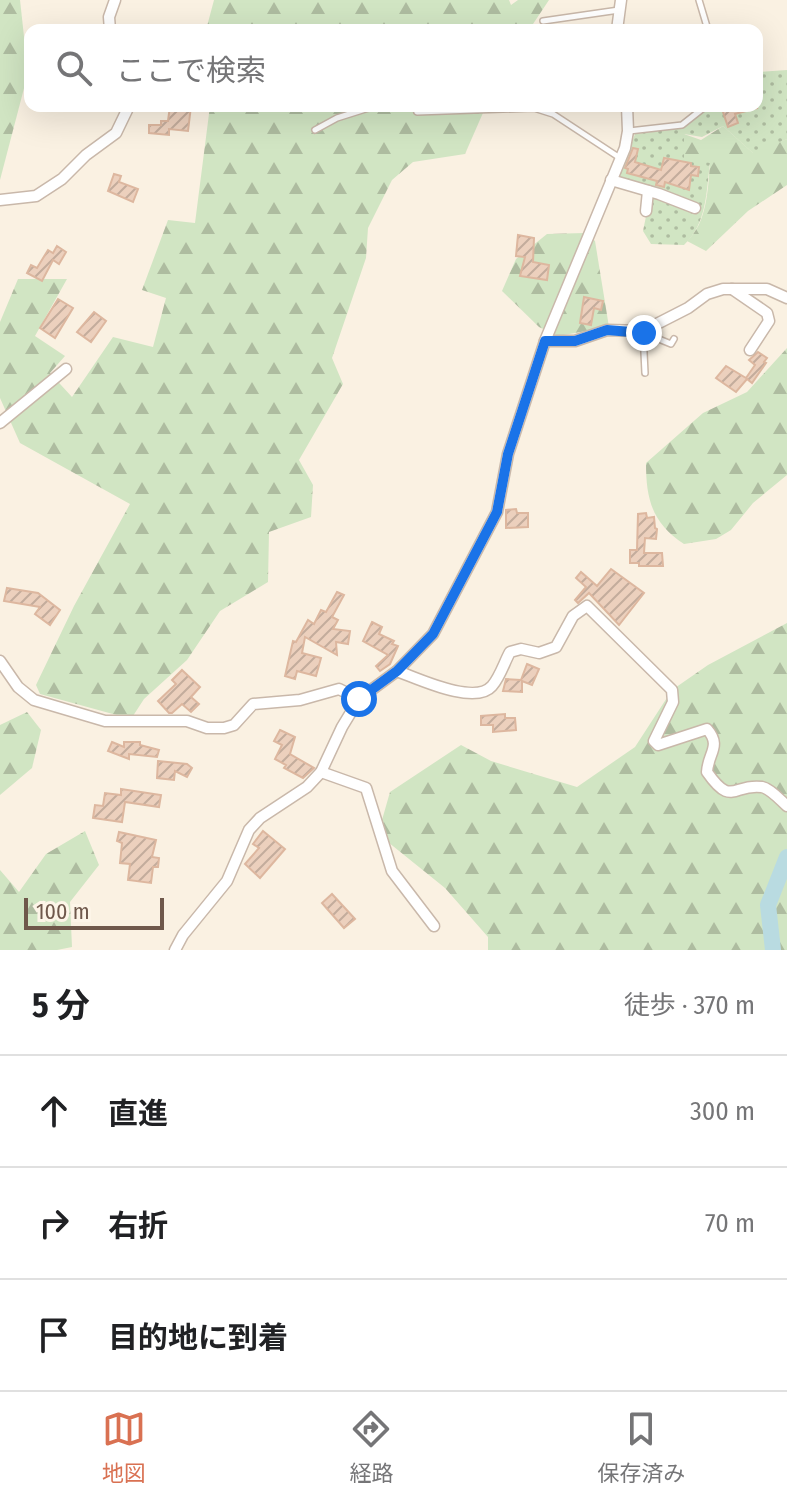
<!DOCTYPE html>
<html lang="ja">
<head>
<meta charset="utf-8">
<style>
  :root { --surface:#fff; --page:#f2f2f2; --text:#202124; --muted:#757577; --line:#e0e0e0; --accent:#d97152 }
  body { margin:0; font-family:"Fira Sans Condensed","Noto Sans JP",sans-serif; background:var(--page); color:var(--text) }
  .scale { position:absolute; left:24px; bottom:20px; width:140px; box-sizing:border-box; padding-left:8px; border:4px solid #6f584b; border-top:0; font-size:22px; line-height:28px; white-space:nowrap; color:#6f584b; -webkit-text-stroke:6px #fdf5e8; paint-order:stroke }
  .stop { position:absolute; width:24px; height:24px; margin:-18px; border:6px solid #1a73e8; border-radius:50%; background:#fff }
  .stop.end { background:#1a73e8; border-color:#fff; box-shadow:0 2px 8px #0008 }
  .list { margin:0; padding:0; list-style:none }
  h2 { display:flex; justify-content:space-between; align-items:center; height:104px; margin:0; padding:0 32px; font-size:34px }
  h2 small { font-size:26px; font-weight:400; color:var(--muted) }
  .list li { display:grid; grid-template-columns:52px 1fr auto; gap:24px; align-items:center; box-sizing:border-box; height:112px; padding:0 32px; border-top:2px solid var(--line) }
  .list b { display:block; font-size:30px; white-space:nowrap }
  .list em { font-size:26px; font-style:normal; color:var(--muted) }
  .icon { flex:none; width:44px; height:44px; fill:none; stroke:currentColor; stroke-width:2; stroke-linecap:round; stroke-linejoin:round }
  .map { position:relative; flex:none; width:787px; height:950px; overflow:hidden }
  .search { position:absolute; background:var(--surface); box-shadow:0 8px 32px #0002; left:24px; right:24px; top:24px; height:88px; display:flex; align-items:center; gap:20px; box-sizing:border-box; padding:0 28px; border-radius:16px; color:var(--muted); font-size:30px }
  .sheet { height:440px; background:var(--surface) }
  nav { display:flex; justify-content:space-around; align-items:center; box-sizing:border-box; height:112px; border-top:2px solid var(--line); background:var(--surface); font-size:22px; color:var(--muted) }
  nav a { display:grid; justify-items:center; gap:4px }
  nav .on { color:var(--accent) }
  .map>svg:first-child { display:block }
</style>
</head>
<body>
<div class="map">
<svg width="787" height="950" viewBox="0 0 787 950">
  <defs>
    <pattern id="grass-dots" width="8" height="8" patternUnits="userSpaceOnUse" patternTransform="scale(2)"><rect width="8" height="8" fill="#d1e5c3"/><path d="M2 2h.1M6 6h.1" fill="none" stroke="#aebca0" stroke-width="1.8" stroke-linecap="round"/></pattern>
    <pattern id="forest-firs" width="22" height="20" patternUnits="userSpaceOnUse" patternTransform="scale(2)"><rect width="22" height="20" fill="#d1e5c3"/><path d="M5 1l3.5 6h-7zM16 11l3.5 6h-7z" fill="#aebca0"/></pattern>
    <pattern id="building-hatch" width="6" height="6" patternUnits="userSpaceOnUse" patternTransform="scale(2)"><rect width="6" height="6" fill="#ecd0bd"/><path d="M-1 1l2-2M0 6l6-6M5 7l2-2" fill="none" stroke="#c3ac9c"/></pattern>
  </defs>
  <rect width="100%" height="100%" fill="#faf1e2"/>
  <path fill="url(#grass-dots)" d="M787,70V139L755,155L723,126L702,137L684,134L710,163C706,193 707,223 684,245L651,244L643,231L651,192L619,177L635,134L683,128L711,106H757V72Z"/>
  <g fill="url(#forest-firs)">
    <polygon points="0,0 20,0 28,73 0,180"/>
    <polygon points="214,0 509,0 511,5 518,0 549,0 529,30 206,30"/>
    <polygon points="210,106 486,106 465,154 413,162 392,180 368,228 366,258 332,358 343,384 299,460 313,485 311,517 269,532 268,582 220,611 187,660 144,699 131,719 40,694 36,685 74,606 130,504 20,443 0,398 0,322 18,279 67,279 35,336 65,356 50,373 72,397 113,337 153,347 166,298 142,290 168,220 195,223"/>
    <path d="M723,126L753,153L787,139V185L748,211L706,251L687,241C707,223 708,189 710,163L684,158V134L701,140Z"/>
    <polygon points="585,233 595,241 609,327 558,336 539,327 502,291 516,259 547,234"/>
    <path d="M787,348V475L753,503L731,530L716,539L684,544C652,523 646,499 646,463L703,413L747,392Z"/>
    <polygon points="787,623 787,950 488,950 488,937 445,888 378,834 390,792 461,745 491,761 577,787 635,747 672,690 708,665"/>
    <polygon points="27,712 41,730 32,768 0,795 0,725"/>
    <polygon points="85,831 99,865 70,902 72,947 57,950 0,950 0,870 19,892 46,854"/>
  </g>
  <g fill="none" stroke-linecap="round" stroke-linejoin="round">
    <polyline stroke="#b9dbe1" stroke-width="16" points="773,950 768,905 787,857"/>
  </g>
  <g fill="url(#building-hatch)" stroke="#ddb79f" stroke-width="2">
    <polygon points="170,106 191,106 188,131 169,129 169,135 149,133 149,125 161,125 161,121 168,121"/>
    <polygon points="721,106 756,106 757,108 735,114 738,123 728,127"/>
    <polygon points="633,148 638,149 635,162 661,170 664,158 691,163 691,166 699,167 698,176 691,175 689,190 665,182 664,187 656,185 657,181 627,173 628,169 625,168"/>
    <polygon points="114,174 121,176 119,182 138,189 133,202 108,191"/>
    <polygon points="518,235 534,238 533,262 549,265 547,280 520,276 525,257 516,256"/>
    <polygon points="57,246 66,252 59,264 53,260 42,281 27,273 31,265 37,268 48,250 53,253"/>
    <polygon points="584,297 603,301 601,310 594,308 591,325 580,323"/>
    <polygon points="58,299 73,308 55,338 40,328"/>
    <polygon points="94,312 106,321 91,342 77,332"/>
    <polygon points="758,352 767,358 764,362 766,363 752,383 747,379 736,392 716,378 726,366 746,378 755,365 749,360"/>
    <polygon points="516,509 517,513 528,513 528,527 506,528 506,510"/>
    <polygon points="646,513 647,518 654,517 655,528 657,529 656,539 645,538 644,553 662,553 663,566 639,566 639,563 630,563 630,550 637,550 638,514"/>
    <polygon points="611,569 644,593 619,625 589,593 578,603 575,600 586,587 576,578 581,572 597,586"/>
    <polygon points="7,588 38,593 60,610 50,625 35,614 40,607 4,601"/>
    <polygon points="337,592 344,595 332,617 338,620 333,629 350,631 348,644 336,642 337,655 305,637 302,653 321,658 316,676 297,671 295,679 285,676 293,641 296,642 308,620 314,624 321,610 326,612"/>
    <polygon points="372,622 382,627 379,634 394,641 392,644 398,646 390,664 380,671 376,666 388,655 363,641"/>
    <polygon points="527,664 539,669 532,685 522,681 522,692 503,691 506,679 521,680"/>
    <polygon points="182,670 200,687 191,697 199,704 191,712 182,704 172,713 169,713 158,701 176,684 172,680"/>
    <polygon points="505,714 505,718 515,718 516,730 493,732 493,725 481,725 481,716"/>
    <polygon points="280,730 295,737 290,754 314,768 303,778 284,768 286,765 275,759 282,745 274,741"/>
    <polygon points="112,742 124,747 124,742 140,742 140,745 159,750 157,757 129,754 129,759 108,751"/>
    <polygon points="158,761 187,764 192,768 187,777 175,771 174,780 157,778"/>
    <polygon points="121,789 161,795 159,807 125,802 122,822 93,818 95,805 103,806 105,793 121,795"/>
    <polygon points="263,831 285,849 260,878 245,864 259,848 253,844"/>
    <polygon points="119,832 156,840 152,857 159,858 158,867 153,867 151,883 128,880 130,864 120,863 122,843 117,841"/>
    <polygon points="332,894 355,919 344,928 322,903"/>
  </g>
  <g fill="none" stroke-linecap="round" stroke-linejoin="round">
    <g stroke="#c9b8aa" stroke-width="8">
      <g id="service">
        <polyline points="699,0 708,30"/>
        <polyline points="543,21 619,10"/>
        <polyline points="421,106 417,112 534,108 553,114 620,158"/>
        <polyline points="315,130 337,118 375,106"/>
        <polyline points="629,131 682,125 706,106"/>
        <polyline points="643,332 645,373"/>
        <polyline points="644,333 671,344 674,339"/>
      </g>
    </g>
    <g stroke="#c9b8aa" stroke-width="13">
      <g id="minor">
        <polyline points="110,30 109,17 115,0"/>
        <polyline points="617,30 621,0"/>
        <polyline points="611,180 659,194 695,208"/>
        <polyline points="0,200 36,196 62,179 86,155 116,133 129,106"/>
        <polyline points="646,211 648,191"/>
        <polyline points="732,289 767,313 769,321 750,350"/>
        <polyline points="545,341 575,341 607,330 643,331 688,308 707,294 723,289 767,289 787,298"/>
        <polyline points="0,423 66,369"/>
        <polyline points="0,661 18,687 34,700 105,721 187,721 207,728 224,728 234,725 253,704 300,700 339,689 359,699"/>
        <path d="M397,671C417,678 475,706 492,686C500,677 504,663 510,652L521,649L539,653L556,647L573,616L587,606L672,690L673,702L654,741L658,745L707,729C722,746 708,753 707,772C732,808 733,783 762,787C771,789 780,800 787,806"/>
        <polyline points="321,772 366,788 392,871 434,926"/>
        <polyline points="175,950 183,935 227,881 249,830 260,818 307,787 321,772 342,727 359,699 397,671 433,634 497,512 508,454 545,341 625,148 628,131 627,106"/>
      </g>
    </g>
    <use href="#service" stroke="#fff" stroke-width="5"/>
    <use href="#minor" stroke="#fff" stroke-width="10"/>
  </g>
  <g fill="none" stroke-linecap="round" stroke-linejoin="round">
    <polyline stroke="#1a73e8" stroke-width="10" points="359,699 397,671 433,634 497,512 508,454 545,341 575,341 607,330 644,333"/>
  </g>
</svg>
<div class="scale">100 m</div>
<div class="stop" style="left:359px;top:699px"></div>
<div class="stop end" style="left:644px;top:333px"></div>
<div class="search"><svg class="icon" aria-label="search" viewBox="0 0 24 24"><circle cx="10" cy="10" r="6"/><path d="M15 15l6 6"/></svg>ここで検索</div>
</div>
<section class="sheet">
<h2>5 分<small>徒歩 · 370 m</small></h2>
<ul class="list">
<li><svg class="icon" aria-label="ahead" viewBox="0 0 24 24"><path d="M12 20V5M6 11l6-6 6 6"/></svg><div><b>直進</b></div><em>300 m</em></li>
<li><svg class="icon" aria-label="right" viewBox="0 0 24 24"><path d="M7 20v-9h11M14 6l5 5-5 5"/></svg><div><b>右折</b></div><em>70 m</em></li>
<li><svg class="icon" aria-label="arrive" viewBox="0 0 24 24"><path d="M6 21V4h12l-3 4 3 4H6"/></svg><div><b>目的地に到着</b></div></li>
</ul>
</section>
<nav>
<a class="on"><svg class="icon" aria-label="map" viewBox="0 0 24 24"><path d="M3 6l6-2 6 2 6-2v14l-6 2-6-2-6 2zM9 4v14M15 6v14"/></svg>地図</a>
<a><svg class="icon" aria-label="directions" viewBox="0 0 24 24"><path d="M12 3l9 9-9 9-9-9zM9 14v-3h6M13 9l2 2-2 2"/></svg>経路</a>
<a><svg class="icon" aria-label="saved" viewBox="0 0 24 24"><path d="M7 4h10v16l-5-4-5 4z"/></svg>保存済み</a>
</nav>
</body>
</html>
